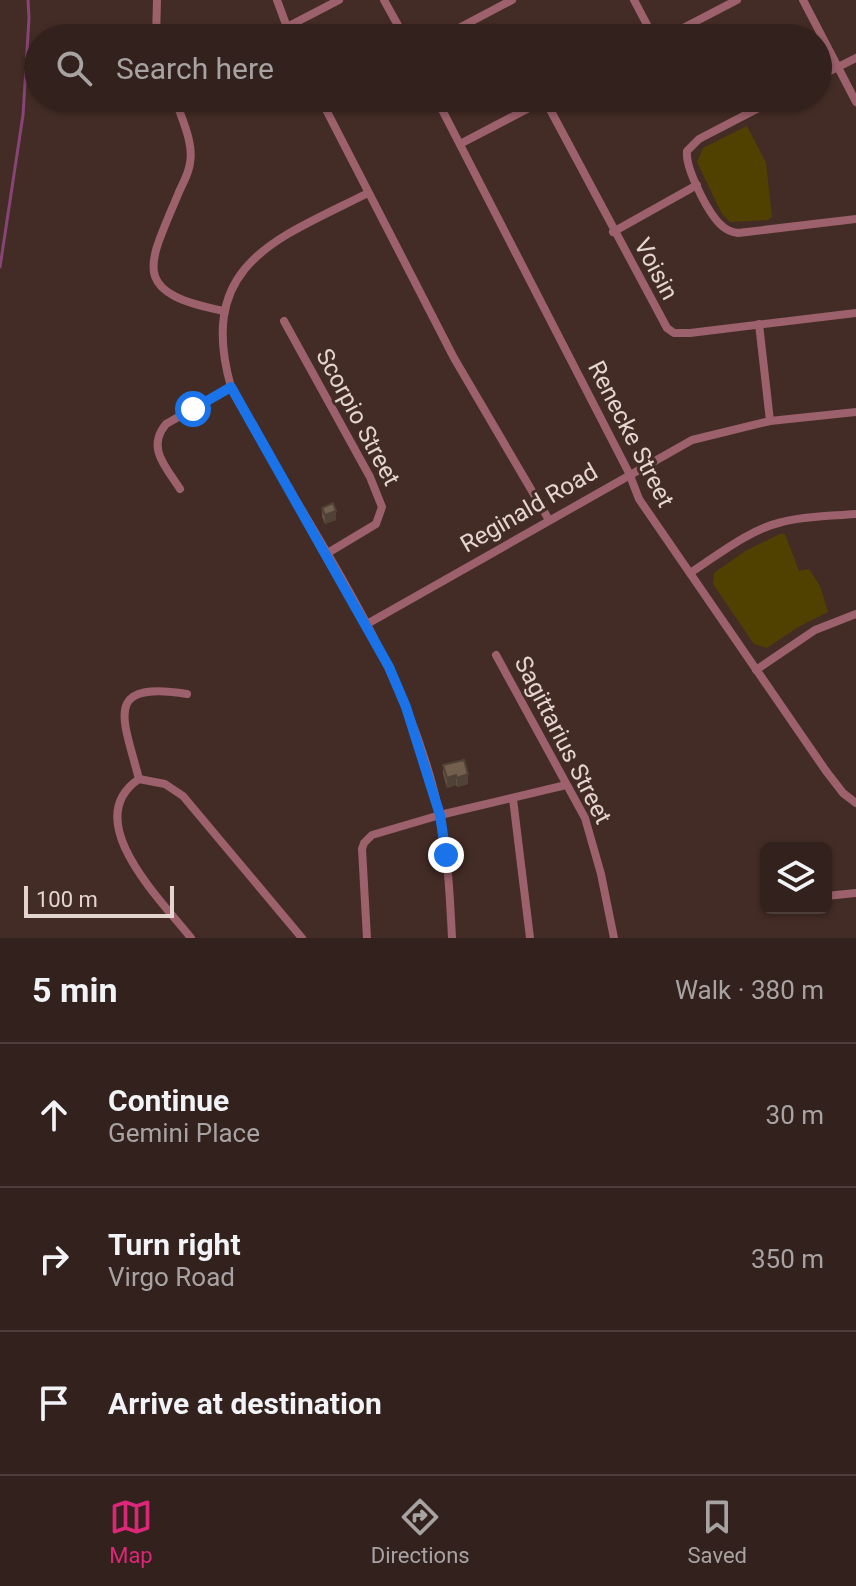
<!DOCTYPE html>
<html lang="en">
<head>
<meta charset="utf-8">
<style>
  :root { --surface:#32211c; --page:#3a2925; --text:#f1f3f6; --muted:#a8a3a3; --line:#4d3e3b; --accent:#db2777 }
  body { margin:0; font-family:Roboto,sans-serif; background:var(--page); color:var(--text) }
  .controls { position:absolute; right:24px; bottom:24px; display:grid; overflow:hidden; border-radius:12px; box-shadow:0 2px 6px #0004 }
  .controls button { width:72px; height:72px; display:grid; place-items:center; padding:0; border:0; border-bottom:2px solid var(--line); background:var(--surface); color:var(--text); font:40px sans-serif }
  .scale { position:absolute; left:24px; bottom:20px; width:150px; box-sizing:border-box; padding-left:8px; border:4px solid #e4d5d0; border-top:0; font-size:22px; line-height:28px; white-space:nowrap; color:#e4d5d0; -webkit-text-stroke:6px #432c25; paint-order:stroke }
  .stop { position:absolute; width:24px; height:24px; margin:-18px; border:6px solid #1a73e8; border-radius:50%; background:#fff }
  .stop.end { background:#1a73e8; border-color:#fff; box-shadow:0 2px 8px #0008 }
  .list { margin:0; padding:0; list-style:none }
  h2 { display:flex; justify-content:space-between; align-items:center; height:104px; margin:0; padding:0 32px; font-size:34px }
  h2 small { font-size:26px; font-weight:400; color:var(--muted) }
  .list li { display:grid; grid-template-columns:52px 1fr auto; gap:24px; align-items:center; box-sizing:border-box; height:144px; padding:0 32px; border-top:2px solid var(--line) }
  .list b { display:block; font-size:30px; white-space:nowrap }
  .list p { margin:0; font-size:26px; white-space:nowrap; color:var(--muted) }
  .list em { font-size:26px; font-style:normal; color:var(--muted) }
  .icon { flex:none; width:44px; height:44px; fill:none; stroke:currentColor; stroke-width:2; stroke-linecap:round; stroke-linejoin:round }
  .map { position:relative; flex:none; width:856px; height:938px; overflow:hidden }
  .search { position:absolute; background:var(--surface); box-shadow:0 2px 6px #0004; left:24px; right:24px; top:24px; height:88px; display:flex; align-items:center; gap:20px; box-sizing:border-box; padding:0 28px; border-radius:44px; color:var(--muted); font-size:30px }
  .sheet { height:536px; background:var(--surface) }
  nav { display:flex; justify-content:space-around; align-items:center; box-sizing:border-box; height:112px; border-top:2px solid var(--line); background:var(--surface); font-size:22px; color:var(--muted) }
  nav a { display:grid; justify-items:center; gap:4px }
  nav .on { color:var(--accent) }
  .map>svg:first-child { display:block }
</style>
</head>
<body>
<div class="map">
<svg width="856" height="938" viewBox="0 0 856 938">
  <rect width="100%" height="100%" fill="#432c25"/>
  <g fill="#504100">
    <polygon points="747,126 766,163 772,217 768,220 730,222 722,214 697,162 703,148"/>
    <polygon points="780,534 785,534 799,571 809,569 820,586 828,612 798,627 767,648 754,644 713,584 714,573 745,551"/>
  </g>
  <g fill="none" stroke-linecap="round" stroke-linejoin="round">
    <polyline stroke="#847" stroke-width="3" points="0,267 23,115 29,18 28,0"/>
    <g stroke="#9c616c" stroke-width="8">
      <polyline points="277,0 291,38"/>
      <polyline points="384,0 405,38"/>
      <polyline points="634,0 654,38"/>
      <polyline points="803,0 856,102"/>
      <polyline points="287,27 339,0"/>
      <polyline points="156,38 157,0"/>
      <polyline points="440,38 512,0"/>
      <polyline points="664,38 737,0"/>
      <polyline points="818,77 856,58"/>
      <path d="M175,98C181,118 194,142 190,163C189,173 183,183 179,192C149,265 127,292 224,311"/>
      <polyline points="320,98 454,358 549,520"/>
      <polyline points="436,98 629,473 639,499 826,771 843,793 856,803"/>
      <path d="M778,98L699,139L687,151C685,168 708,213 721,225C726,230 731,232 738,233L856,219"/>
      <polyline points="545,100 667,328 674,333 690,333 856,313"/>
      <polyline points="460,144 548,98"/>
      <path d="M368,193C277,239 196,263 231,387C305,526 408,660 440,817C448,857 450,897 452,938"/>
      <polyline points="613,232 697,185"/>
      <polyline points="284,321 370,477 382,507 376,524 326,554"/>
      <polyline points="759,324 770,421"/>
      <path d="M180,489C166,467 146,448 166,424L231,387"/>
      <path d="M690,573C718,555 748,530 782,522C805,516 832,516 856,514"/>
      <polyline points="367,624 692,440 770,421 856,412"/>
      <polyline points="496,655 585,818 601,874 614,938"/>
      <polyline points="756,670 815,630 856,614"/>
      <path d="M139,779C124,720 101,680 187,694"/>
      <polyline points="513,799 530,938"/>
      <polyline points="826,896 856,893"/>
      <path d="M191,938C162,901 78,820 139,779L165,784L183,796L302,938"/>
      <polyline points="367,938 362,849 364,843 372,835 440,815 566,785"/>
    </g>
  </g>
  <g fill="#625242">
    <polygon points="322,508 336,520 325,524 322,517"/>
    <polygon points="443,765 468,784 457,787 456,785 447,788 443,774"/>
  </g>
  <g fill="#504236">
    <polygon points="336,511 336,520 325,524 325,515"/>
    <polygon points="468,774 468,784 457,787 457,778"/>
    <polygon points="456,775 456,785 447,788 447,778"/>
  </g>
  <g fill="#725f4d" stroke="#504236" stroke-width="2">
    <polygon points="333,503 336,511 325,515 322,508"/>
    <polygon points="464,760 468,774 457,778 456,775 447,778 443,765"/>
  </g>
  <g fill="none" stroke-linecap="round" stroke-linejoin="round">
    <polyline stroke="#1a73e8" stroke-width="10" points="193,409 231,387 389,667 406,707 428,777 440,815 446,855"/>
  </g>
  <g text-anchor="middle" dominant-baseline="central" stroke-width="6" stroke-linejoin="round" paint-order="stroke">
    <g font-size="24" fill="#e4d5d0" stroke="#432c25">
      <text transform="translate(656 269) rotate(62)">Voisin</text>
      <text transform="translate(358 417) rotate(62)">Scorpio Street</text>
      <text transform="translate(631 434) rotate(63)">Renecke Street</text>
      <text transform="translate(529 508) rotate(-30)">Reginald Road</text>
      <text transform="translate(563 740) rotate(63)">Sagittarius Street</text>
    </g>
  </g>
</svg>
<div class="controls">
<button><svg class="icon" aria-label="layers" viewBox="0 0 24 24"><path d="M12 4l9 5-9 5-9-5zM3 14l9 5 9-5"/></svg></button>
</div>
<div class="scale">100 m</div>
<div class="stop" style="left:193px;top:409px"></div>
<div class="stop end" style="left:446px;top:855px"></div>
<div class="search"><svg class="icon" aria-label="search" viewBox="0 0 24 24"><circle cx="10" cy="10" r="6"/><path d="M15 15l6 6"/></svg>Search here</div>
</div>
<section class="sheet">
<h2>5 min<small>Walk · 380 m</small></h2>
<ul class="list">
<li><svg class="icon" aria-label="ahead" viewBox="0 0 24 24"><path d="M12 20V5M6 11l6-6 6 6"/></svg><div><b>Continue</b><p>Gemini Place</p></div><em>30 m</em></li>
<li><svg class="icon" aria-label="right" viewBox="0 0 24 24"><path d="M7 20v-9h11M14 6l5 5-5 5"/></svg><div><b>Turn right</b><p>Virgo Road</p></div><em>350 m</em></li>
<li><svg class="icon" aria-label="arrive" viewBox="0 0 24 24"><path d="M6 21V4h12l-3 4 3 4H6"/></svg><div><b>Arrive at destination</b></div></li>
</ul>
</section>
<nav>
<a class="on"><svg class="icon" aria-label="map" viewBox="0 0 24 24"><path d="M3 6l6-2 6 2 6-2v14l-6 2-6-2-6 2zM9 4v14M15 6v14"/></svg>Map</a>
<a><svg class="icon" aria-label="directions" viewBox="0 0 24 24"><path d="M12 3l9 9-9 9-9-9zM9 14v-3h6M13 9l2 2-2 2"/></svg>Directions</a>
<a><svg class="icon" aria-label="saved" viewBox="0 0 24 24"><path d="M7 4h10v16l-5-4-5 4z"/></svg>Saved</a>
</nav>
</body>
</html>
